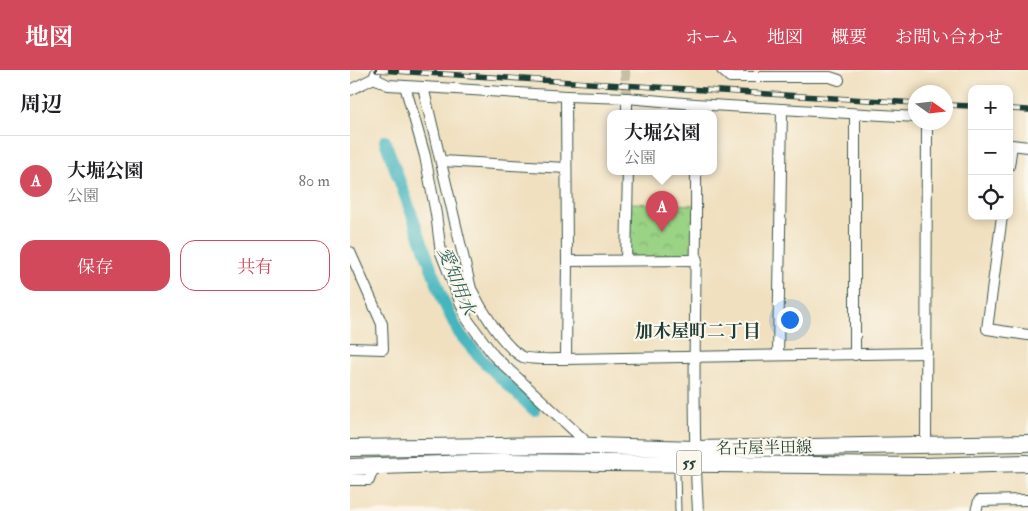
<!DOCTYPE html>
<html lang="ja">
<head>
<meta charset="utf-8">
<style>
  :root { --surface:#fff; --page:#f6f6f6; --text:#202124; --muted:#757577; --line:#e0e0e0; --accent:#d1495b }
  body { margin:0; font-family:"IM FELL Double Pica","Noto Serif JP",serif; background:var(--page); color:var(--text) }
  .controls { position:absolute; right:15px; top:15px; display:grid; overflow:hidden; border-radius:10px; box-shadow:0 2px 8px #0003 }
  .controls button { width:45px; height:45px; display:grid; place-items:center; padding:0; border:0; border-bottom:1px solid var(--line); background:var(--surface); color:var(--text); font:25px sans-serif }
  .compass { position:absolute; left:558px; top:15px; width:45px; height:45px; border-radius:50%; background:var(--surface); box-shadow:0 2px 8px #0003; rotate:104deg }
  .you { position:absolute; left:439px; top:249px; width:18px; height:18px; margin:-12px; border:4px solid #fff; border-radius:50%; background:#1a73e8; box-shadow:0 0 0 8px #1a73e833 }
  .badge { display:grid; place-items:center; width:32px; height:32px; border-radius:50%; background:var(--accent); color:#fff; font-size:16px; font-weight:700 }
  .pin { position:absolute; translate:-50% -41px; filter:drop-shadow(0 1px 2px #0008) }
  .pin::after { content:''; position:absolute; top:26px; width:18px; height:15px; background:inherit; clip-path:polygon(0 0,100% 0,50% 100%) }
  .popup { position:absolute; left:257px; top:40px; width:110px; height:65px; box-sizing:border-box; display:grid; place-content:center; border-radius:10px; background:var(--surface); filter:drop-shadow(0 1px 4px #0005); font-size:16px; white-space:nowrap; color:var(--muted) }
  .popup b { font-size:19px; color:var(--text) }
  .popup::after { content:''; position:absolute; left:50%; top:100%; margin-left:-10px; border:10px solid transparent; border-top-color:var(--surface) }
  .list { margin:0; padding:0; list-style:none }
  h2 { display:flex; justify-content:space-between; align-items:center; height:65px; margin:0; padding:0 20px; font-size:21px }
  h2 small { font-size:16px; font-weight:400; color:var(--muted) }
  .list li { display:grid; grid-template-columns:32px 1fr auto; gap:15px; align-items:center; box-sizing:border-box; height:90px; padding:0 20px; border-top:1px solid var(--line) }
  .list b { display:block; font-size:19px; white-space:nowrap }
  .list p { margin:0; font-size:16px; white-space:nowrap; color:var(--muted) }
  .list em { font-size:16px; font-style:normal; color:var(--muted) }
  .actions { display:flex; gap:10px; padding:15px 20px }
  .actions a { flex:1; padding:11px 0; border:1px solid var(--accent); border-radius:15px; text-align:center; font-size:18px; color:var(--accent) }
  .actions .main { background:var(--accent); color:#fff }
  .icon { flex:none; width:28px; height:28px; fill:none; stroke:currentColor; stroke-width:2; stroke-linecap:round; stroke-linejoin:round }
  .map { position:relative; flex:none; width:678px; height:441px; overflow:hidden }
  header { display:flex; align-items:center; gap:30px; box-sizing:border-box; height:70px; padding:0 25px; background:var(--accent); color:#fff }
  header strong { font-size:24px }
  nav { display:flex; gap:28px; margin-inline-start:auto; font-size:18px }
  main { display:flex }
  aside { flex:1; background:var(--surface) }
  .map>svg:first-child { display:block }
</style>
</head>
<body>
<header>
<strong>地図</strong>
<nav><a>ホーム</a><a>地図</a><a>概要</a><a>お問い合わせ</a></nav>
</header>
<main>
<aside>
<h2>周辺<small></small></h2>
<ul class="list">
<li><span class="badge">A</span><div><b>大堀公園</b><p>公園</p></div><em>80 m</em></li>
</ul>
<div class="actions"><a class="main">保存</a><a>共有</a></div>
</aside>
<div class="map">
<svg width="678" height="441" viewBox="0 0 678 441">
  <defs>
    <pattern id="park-crowns" width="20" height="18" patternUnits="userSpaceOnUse" patternTransform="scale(1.25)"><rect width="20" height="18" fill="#9bd385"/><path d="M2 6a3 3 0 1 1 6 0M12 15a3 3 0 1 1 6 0" fill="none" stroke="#7eac6e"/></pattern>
  </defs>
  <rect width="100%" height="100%" fill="#fbf7ec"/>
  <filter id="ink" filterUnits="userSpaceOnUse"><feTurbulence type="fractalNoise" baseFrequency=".02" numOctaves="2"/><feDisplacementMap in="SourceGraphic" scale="10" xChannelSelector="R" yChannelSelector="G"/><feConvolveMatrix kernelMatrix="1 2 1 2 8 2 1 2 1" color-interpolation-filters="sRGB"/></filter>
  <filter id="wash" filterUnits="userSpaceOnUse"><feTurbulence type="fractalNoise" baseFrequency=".0096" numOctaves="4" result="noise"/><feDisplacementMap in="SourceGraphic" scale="20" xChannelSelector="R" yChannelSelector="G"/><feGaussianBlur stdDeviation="1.12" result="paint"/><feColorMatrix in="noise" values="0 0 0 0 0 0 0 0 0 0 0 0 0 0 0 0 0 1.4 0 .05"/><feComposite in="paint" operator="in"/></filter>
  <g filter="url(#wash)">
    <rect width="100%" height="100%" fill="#f0e0c0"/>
    <polygon fill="url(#park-crowns)" stroke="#5d885c" points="279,133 346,135 347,190 276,190"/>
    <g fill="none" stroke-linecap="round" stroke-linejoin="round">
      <polyline stroke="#45b5be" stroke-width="12" points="35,71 94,233 109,263 131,289 184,340"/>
    </g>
  </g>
  <g filter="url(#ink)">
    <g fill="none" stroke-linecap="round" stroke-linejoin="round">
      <polyline stroke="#c6bfa4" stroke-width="10" stroke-dasharray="10 5" stroke-linecap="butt" points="275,0 277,28"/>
      <g stroke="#3e5549" stroke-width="7">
        <polyline id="service" points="327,403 328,441"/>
      </g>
      <g stroke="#3e5549" stroke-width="12">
        <g id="minor">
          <polyline points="372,0 380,7 480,7 489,10"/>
          <polyline points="24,8 38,15 73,17"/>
          <polyline points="55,16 75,86 86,144 91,183 117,249 144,286 233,369 235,376"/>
          <polyline points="0,20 24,8 27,0"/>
          <polyline points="216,26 277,28 345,34"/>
          <polyline points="277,28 277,43"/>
          <polyline points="346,43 345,34 566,47"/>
          <polyline points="505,44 505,285"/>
          <polyline points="92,91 216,98"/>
          <polyline points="659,96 662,75 678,77"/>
          <path d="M346,101C347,214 341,328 348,441"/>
          <polyline points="652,146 637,259 678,265"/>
          <polyline points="0,182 32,254 33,279 0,278"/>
          <polyline points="276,190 278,101"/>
          <polyline points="217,191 347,190"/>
          <polyline points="428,285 432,39"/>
          <path d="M216,289L217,191L216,26L73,17L121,219C130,237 154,278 173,287C181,290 206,289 216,289L577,283"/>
          <polyline points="576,374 577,52"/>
          <polyline points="0,410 19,410 24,397"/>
          <polyline points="626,441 629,431 678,430"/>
        </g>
      </g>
      <g stroke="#3e5549" stroke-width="18">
        <g id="primary">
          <polyline points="0,378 212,375 345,379 678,373"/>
          <polyline points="0,397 154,392 574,396 678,393"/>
        </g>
      </g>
      <use href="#service" stroke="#fff" stroke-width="5"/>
      <use href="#minor" stroke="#fff" stroke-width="10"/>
      <use href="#primary" stroke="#fff" stroke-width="16"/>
      <g stroke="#1f3d34" stroke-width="5.5">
        <g id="rail">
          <polyline points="27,0 566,33"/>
          <polyline points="596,35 622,36"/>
          <polyline points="659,39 678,40"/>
        </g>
      </g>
      <use href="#rail" stroke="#fbf7ec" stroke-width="4" stroke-dasharray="11" stroke-linecap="butt"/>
    </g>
  </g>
  <g text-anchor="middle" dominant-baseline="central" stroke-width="4" stroke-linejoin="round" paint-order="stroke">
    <rect fill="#fbf7ec" stroke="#61756b" stroke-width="1" x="326.5" y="380.5" width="25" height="25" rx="4"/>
    <g font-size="15" font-weight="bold" fill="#1f3d34">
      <text x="339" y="393">55</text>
    </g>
    <g font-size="16" fill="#1f3d34" stroke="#fbf7ec">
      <text transform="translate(414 378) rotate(-1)">名古屋半田線</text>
    </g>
    <g font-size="18" font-style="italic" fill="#2a615d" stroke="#fbf7ec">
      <text transform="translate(106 211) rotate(68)">愛知用水</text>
    </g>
    <g font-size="18" font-weight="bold" fill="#1f3d34" stroke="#fbf7ec">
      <text x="348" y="261">加木屋町二丁目</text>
    </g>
  </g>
</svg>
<div class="controls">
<button>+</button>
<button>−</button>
<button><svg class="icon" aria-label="locate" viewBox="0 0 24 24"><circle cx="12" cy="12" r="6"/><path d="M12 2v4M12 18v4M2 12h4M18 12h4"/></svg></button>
</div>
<svg class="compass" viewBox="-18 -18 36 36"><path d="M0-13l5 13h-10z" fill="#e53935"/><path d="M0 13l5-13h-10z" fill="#757577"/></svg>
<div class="you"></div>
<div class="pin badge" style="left:312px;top:162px">A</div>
<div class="popup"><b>大堀公園</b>公園</div>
</div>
</main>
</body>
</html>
